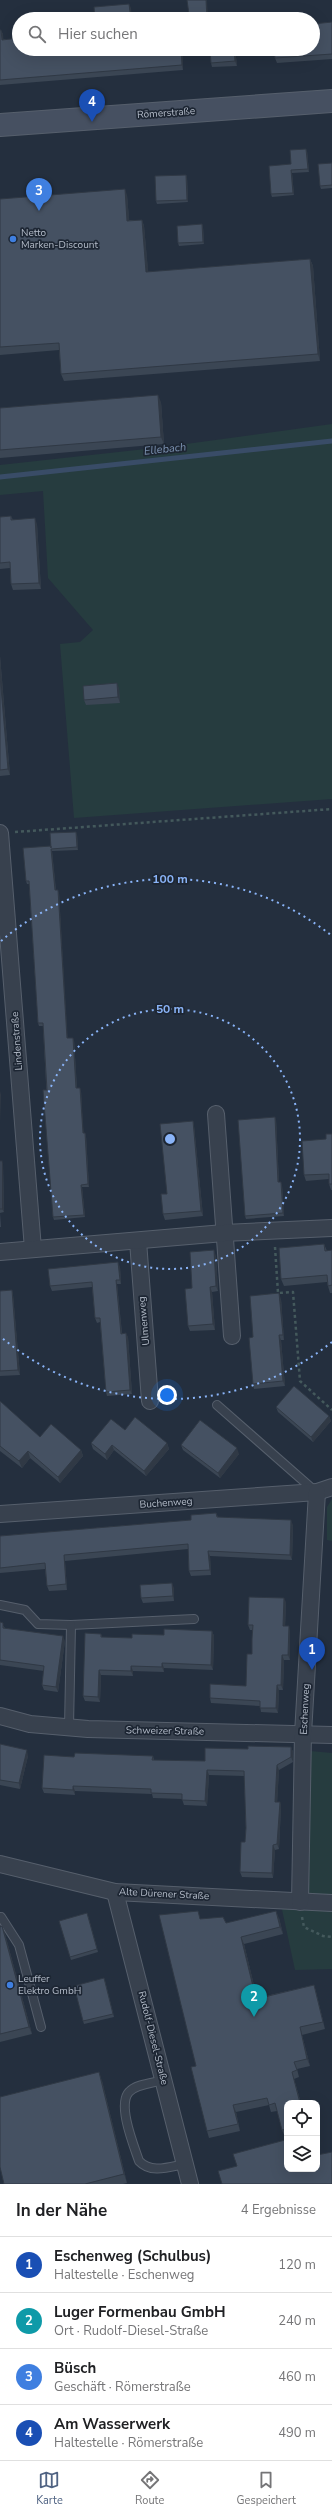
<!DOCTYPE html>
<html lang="de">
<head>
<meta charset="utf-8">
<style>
  :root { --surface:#fff; --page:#f6f6f6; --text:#202124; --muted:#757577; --line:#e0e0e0; --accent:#506383 }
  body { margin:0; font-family:"Nunito Sans",sans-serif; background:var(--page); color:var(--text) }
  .controls { position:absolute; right:12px; bottom:12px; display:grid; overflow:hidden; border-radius:8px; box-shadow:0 4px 16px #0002 }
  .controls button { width:36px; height:36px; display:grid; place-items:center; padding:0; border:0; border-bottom:1px solid var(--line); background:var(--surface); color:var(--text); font:20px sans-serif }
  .you { position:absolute; left:167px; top:1395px; width:14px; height:14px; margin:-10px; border:3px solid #fff; border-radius:50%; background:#1a73e8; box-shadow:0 0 0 6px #1a73e833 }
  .badge { display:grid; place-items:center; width:26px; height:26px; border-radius:50%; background:var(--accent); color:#fff; font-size:13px; font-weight:700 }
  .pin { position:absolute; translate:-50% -33px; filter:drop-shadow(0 1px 2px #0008) }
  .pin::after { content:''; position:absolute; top:21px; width:14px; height:12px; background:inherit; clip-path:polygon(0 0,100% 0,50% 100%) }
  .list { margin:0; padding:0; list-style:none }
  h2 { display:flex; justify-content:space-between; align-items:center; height:52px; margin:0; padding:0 16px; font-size:17px }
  h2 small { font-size:13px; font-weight:400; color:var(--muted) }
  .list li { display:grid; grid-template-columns:26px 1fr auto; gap:12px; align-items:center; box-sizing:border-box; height:56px; padding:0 16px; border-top:1px solid var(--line) }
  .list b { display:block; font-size:15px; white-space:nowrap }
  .list p { margin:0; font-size:13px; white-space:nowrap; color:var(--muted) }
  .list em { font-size:13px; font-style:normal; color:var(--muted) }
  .icon { flex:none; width:22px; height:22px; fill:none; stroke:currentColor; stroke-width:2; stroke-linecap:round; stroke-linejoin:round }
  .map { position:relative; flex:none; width:332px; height:2184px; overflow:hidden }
  .search { position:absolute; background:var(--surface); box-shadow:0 4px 16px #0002; left:12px; right:12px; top:12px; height:44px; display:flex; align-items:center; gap:10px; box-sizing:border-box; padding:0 14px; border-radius:22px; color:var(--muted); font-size:15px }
  .sheet { height:276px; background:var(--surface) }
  nav { display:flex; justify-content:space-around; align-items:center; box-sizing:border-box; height:56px; border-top:1px solid var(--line); background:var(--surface); font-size:11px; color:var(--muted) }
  nav a { display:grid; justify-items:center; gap:2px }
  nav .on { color:var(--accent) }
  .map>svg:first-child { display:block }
</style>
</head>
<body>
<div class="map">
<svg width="332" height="2184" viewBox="0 0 332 2184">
  <rect width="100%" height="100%" fill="#242f3e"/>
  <g fill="#263c3f">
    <polygon points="332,424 332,799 74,818 60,644 80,642 93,630 48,578 43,491 0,495 0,465 164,447"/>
    <polygon points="332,1499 332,1541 327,1540 327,1507"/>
    <polygon points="310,1751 332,1753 332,1896 304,1894"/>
    <polygon points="281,1905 332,1907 332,1969 295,1970"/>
  </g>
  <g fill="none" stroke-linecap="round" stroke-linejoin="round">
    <polyline stroke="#394c67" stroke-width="5" points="0,477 332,441"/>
    <g stroke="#565f6c" stroke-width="10">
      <g id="service">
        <polyline points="217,1405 316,1492"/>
        <polyline points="0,1605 25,1610 38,1624 71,1625 194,1619"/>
        <polyline points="69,1727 71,1625"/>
        <polyline points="1,1917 19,1945 41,2027"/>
        <path d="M164,2080C153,2083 136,2084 129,2092C117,2105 134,2146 139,2161C151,2174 169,2167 185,2164"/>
      </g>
    </g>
    <g stroke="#565f6c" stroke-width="18">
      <g id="minor">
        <polyline points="0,833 33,1249"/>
        <polyline points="216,1114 232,1336"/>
        <polyline points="138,1241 150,1401"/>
        <polyline points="0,1252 224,1233 332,1228"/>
        <polyline points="0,1514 317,1492 332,1487"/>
        <polyline points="0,1716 30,1724 88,1729 332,1735"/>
        <polyline points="0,1864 115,1892 332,1903"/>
        <polyline points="115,1892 190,2184"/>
        <polyline points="300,1902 303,1734 317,1492"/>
      </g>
    </g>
    <g stroke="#565f6c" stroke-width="24">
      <polyline id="secondary" points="0,125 332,101"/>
    </g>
    <g stroke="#44595c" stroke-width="2.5" stroke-dasharray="3 3" stroke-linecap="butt">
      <polyline points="15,832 332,809"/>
      <polyline points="275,1247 278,1293 293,1292 300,1381 332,1410"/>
      <polyline points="302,1917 304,1927 323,1936 332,1937"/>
    </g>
    <use href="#service" stroke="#38414e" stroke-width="8"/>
    <use href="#minor" stroke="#38414e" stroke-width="16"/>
    <use href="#secondary" stroke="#465061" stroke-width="22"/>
  </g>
  <g fill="#3b4654">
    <polygon points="332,22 332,59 277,63 275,58"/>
    <polygon points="0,30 3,34 3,39 182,49 183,70 0,85"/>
    <polygon points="210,49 235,49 237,66 212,67 211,63"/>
    <polygon points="307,151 309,172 292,173 294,195 272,197 271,194 291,164"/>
    <polygon points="332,163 332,188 321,189 320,186"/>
    <polygon points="186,175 187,177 188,202 157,204 156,201"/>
    <polygon points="127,195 129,220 142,220 144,226 148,272 310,259 313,266 320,361 64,381 61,374 59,350 0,355 0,199"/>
    <polygon points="202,224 203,227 204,244 179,246 178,243"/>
    <polygon points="161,402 164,444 0,458 0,408"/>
    <polygon points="11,516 13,520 37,524 41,589 13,590 11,584 10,568 0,569 0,517"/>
    <polygon points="0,656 10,775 0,776"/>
    <polygon points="119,688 120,703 86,705 84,700"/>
    <polygon points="77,834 78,850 52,851 56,890 59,893 67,1038 74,1040 77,1088 81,1091 83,1133 85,1133 86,1136 89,1187 82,1187 85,1217 54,1220 53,1217 43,1026 39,1026 38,1023 29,884 27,884 26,881 51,846"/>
    <polygon points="276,1119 279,1182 282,1185 284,1216 246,1219 245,1216"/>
    <polygon points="193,1121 194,1126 203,1216 165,1220 163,1214"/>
    <polygon points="332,1134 332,1190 331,1190 329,1184 329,1179 306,1181 304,1175 326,1139"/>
    <polygon points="0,1161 3,1164 4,1212 0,1213 1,1227 0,1227"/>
    <polygon points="324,1244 327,1251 332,1250 332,1293 330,1293 328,1286 327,1282 284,1286 281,1279"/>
    <polygon points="216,1256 218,1291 212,1292 215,1330 190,1331 188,1326 192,1288"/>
    <polygon points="120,1267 121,1284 117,1284 122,1333 128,1337 132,1394 107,1396 106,1392 100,1322 97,1323 95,1318 92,1287 52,1291 50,1286"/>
    <polygon points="12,1290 13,1295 20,1375 0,1376 0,1291"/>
    <polygon points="281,1299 284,1340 281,1340 285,1386 254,1389 253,1384 253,1337"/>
    <polygon points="0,1401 40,1437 81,1450 83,1456 60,1483 30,1458 22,1468 0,1451"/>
    <polygon points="276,1407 329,1416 331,1421 313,1442 278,1412"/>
    <polygon points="125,1430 167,1443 169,1449 146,1476 114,1450 107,1460 93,1449 91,1443"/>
    <polygon points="181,1445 239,1454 220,1478 183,1450"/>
    <polygon points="216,1513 218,1517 293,1525 292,1560 210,1556 211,1575 191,1576 189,1571 188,1549 65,1561 67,1590 49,1591 47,1586 45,1569 0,1573 0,1536 191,1520"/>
    <polygon points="174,1588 174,1601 143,1603 141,1598"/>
    <polygon points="286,1602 285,1626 290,1631 290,1660 284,1660 283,1690 279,1690 278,1713 261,1712 260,1706 211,1703 210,1698 246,1686 252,1654 252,1630 250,1630 248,1625"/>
    <polygon points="0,1622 5,1628 65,1641 58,1692 44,1690 42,1685 44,1671 0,1665"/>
    <polygon points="212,1631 214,1636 213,1670 164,1668 164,1672 133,1671 133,1676 101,1675 100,1702 85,1701 83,1696 101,1634 102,1637 132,1638 164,1635"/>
    <polygon points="0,1744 28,1756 20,1789 0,1785"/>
    <polygon points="291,1747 293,1752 293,1762 279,1770 277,1802 280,1802 281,1807 279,1849 275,1850 273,1878 242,1877 240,1872 245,1842 246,1828 244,1776 209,1775 207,1806 184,1805 182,1799 153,1798 152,1794 75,1791 75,1795 44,1793 42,1788 74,1757 153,1756 154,1760 205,1761 248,1749"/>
    <polygon points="88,1916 98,1952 71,1960 70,1957"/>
    <polygon points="279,1918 283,1934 244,1944 257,1998 314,1985 316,1992 325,2029 302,2035 310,2066 297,2069 299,2077 294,2079 301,2103 304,2103 287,2103 287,2137 285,2137 282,2130 277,2111 271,2112 269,2105 236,2112 240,2131 209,2138 207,2131 196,2066 201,1919 226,1923"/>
    <polygon points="2,1926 5,1934 32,2034 0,2042 0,1927"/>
    <polygon points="105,1981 114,2017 84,2024 83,2021"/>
    <polygon points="102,2081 127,2183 123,2184 4,2184"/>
  </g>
  <g fill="#303945">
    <polygon points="206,0 207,0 208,19 207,19"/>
    <polygon points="129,4 131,8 132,19 131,19"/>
    <polygon points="1,30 3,34 4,44 2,40"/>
    <polygon points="181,49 182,49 183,70 182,65"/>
    <polygon points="234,49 235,49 237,66 235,61"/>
    <polygon points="306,149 307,151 309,172 308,169"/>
    <polygon points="291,170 292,173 294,195 293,193"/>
    <polygon points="186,175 187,177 188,202 187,200"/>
    <polygon points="125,189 127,195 130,228 127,221"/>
    <polygon points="142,220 144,226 149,279 146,272"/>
    <polygon points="202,224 203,227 204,244 203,242"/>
    <polygon points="310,259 313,266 320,361 318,354"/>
    <polygon points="158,395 161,402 164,444 161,437"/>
    <polygon points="35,518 37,524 41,589 39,583"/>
    <polygon points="0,656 10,775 8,769 0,676"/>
    <polygon points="117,683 119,688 120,703 118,697"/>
    <polygon points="76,832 77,834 78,850 77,847"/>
    <polygon points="51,849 52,851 56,893 55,890"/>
    <polygon points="58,890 59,893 68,1041 67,1038"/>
    <polygon points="73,1038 74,1040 77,1091 76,1088"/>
    <polygon points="80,1088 81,1091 84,1136 83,1133"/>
    <polygon points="0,1091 1,1095 0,1123"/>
    <polygon points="275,1117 276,1119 279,1185 278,1182"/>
    <polygon points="193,1121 194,1126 203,1216 201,1211"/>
    <polygon points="85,1133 86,1136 89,1187 88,1184"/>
    <polygon points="2,1161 3,1164 4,1212 2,1209"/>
    <polygon points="281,1182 282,1185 284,1216 283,1213"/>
    <polygon points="81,1185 82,1187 85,1217 84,1215"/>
    <polygon points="214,1250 216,1256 218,1291 216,1286"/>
    <polygon points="118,1262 120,1267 121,1284 120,1280"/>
    <polygon points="116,1280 117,1284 122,1338 121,1334"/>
    <polygon points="210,1287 212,1292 215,1330 213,1324"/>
    <polygon points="12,1290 13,1295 20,1375 18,1370"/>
    <polygon points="279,1293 281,1299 284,1340 283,1335"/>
    <polygon points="126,1333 128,1337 132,1394 130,1390"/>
    <polygon points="279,1335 281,1340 285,1386 283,1381"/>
    <polygon points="329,1416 331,1421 313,1442 311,1437"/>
    <polygon points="167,1443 169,1449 146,1476 144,1471"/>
    <polygon points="112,1445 114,1450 107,1460 105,1454"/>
    <polygon points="237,1448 239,1454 220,1478 218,1473"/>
    <polygon points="81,1450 83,1456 60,1483 58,1477"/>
    <polygon points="28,1451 30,1458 22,1468 19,1461"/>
    <polygon points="291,1520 293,1525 292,1560 290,1555"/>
    <polygon points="208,1551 210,1556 211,1575 210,1570"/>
    <polygon points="64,1555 65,1561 67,1590 66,1584"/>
    <polygon points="172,1583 174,1588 174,1601 173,1596"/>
    <polygon points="284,1598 286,1602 285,1631 283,1626"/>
    <polygon points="289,1626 290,1631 290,1660 288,1655"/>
    <polygon points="212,1631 214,1636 213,1670 211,1665"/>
    <polygon points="63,1636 65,1641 58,1692 56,1687"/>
    <polygon points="282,1655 284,1660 283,1690 281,1685"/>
    <polygon points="162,1663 164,1668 164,1672 162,1667"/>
    <polygon points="131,1666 133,1671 133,1676 131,1671"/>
    <polygon points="99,1670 101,1675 100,1702 98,1697"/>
    <polygon points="277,1685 279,1690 278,1713 276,1708"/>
    <polygon points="291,1747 293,1752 293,1762 291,1757"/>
    <polygon points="27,1750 28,1756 20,1789 19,1783"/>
    <polygon points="277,1765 279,1770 277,1807 275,1802"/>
    <polygon points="207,1770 209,1775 207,1806 205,1801"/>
    <polygon points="73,1786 75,1791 75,1795 73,1790"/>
    <polygon points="280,1802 281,1807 279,1849 277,1844"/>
    <polygon points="273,1845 275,1850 273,1878 272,1873"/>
    <polygon points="276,1911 279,1918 283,1934 280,1927"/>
    <polygon points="2,1926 5,1934 32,2034 29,2027"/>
    <polygon points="241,1937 244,1944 259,2006 256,1999"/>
    <polygon points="314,1985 316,1992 325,2029 323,2022"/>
    <polygon points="300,2027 302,2035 310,2066 307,2059"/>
    <polygon points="99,2072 102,2081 127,2183 124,2174"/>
    <polygon points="292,2072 294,2079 301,2103 300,2103"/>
    <polygon points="233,2105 236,2112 240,2131 238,2124"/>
  </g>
  <g fill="#455162" stroke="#303945">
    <polygon points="187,0 206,0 207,19 139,19 189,15"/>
    <polygon points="129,4 131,19 95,19 94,7"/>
    <polygon points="332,22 332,54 275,58 274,49 313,49 313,24"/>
    <polygon points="0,30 1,30 2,40 19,38 19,49 181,49 182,65 0,80"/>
    <polygon points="210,49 234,49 235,61 211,63"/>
    <polygon points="306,149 308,169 291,170 293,193 271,194 269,166 291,164 290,150"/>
    <polygon points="332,163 332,185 320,186 318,164"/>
    <polygon points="186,175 187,200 156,201 155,176"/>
    <polygon points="125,189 127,221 142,220 146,272 310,259 318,354 61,374 59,343 0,347 0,199"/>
    <polygon points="202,224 203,242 178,243 177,226"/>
    <polygon points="158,395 161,437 0,450 0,408"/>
    <polygon points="11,516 11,520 35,518 39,583 11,584 10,562 0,563 0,517"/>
    <polygon points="0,676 8,769 0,770"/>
    <polygon points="117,683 118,697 84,700 83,686"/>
    <polygon points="76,832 77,847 51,849 55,890 58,890 67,1038 73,1038 76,1088 80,1088 83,1133 85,1133 88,1184 81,1185 84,1215 53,1217 43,1090 47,1090 43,1023 38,1023 29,881 26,881 23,848 51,846 51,848 50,833"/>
    <polygon points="275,1117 278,1182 281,1182 283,1213 245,1216 238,1120"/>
    <polygon points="193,1121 201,1211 163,1214 161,1194 167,1194 160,1124"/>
    <polygon points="326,1134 332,1134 332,1184 329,1184 329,1174 304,1175 302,1141 326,1139"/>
    <rect x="0" y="1161" width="2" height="48"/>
    <polygon points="324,1244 325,1251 332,1250 332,1285 328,1286 327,1275 281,1279 279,1248"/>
    <polygon points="214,1250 216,1286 210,1287 213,1324 188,1326 185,1289 192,1288 190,1252"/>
    <polygon points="118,1262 120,1280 116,1280 121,1334 126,1333 130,1390 106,1392 100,1318 95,1318 92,1282 50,1286 48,1269"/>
    <polygon points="12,1290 18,1370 0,1371 0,1291"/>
    <polygon points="279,1293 283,1335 279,1335 283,1381 253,1384 249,1338 253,1337 250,1296"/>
    <polygon points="294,1386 329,1416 311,1437 276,1407"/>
    <polygon points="0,1401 40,1437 51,1424 81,1450 58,1477 28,1451 19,1461 0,1446"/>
    <polygon points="135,1417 167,1443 144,1471 112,1445 105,1454 91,1443 111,1419 125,1430"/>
    <polygon points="200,1420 237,1448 218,1473 181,1445"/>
    <polygon points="216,1513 217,1517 291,1520 290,1555 208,1551 210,1570 189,1571 188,1544 64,1555 66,1584 47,1586 45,1563 0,1568 0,1536 191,1520 191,1515"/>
    <polygon points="172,1583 173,1596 141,1598 140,1585"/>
    <polygon points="249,1597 284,1598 283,1626 289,1626 288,1655 282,1655 281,1685 277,1685 276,1708 260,1708 260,1701 210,1698 210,1684 246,1686 247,1654 252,1654 252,1639 253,1625 248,1625"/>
    <polygon points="0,1622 3,1623 3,1628 63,1636 56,1687 42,1685 44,1666 0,1660"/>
    <polygon points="164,1629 212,1631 211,1665 162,1663 162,1667 131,1666 131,1671 99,1670 98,1697 83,1696 85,1633 101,1634 101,1637 132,1638 132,1634 164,1635"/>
    <polygon points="0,1744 27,1750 19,1783 0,1780"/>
    <polygon points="248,1746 291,1747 291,1757 277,1765 275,1802 280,1802 277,1844 273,1845 272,1873 240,1872 241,1842 245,1842 246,1828 244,1771 207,1770 205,1801 182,1800 182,1794 151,1793 151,1789 73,1786 73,1790 42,1788 44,1755 74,1757 75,1753 153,1756 152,1760 205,1761 205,1748 248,1749"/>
    <polygon points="198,1911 200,1919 223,1917 226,1923 276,1911 280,1927 241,1937 256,1999 314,1985 323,2022 300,2027 307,2059 294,2062 297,2070 292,2072 300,2103 304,2102 304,2103 287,2103 287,2129 282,2130 275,2103 269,2105 267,2098 233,2105 238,2124 207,2131 191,2067 196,2066 159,1915"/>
    <polygon points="87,1913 97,1949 70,1957 59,1921"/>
    <polygon points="2,1926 29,2027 0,2034 0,1927"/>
    <polygon points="104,1978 113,2014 83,2021 74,1986"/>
    <polygon points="99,2072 124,2174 85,2184 4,2184 0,2167 0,2097"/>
    <polygon points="285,2140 287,2147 287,2169 317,2169 317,2155 332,2152 332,2184 222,2184 218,2171 237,2166 233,2154"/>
  </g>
  <g fill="none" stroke="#8ab4f8" stroke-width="2" stroke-dasharray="2 4">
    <circle cx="170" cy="1139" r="130"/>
    <path d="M332 1342A260 260 0 0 1 1 1337M1 941A260 260 0 0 1 332 936"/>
  </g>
  <g fill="#3f7fe0" stroke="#1d2633" stroke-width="1.5">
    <circle cx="13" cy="239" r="4"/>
    <circle cx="10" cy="1985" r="4"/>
  </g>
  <g text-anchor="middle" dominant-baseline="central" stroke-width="3.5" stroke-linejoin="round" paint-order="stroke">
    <g font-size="10" fill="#b4bcc9" stroke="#1d2633">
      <text transform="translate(166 113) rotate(-4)">Römerstraße</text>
      <text transform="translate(17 1041) rotate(-94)">Lindenstraße</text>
      <text transform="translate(144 1321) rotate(-95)">Ulmenweg</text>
      <text transform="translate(166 1503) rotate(-4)">Buchenweg</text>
      <text transform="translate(305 1709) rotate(-87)">Eschenweg</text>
      <text transform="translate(165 1731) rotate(1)">Schweizer Straße</text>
      <text transform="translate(164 1894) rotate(3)">Alte Dürener Straße</text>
      <text transform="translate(153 2038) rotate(76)">Rudolf-Diesel-Straße</text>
    </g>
    <g font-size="10" fill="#b4bcc9" stroke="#1d2633" text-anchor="start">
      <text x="21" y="233">Netto<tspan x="21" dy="12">Marken-Discount</tspan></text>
      <text x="18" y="1979">Leuffer<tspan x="18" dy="12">Elektro GmbH</tspan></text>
    </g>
    <g font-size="11" font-style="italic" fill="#7c92b1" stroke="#1d2633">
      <text transform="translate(165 449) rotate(-6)">Ellebach</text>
    </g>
  </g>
  <circle cx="170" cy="1139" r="6" fill="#8ab4f8" stroke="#1d2633" stroke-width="2"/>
  <g font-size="12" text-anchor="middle" font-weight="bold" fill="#8ab4f8" stroke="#1d2633" stroke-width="3.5" stroke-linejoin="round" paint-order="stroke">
    <text x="170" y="883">100 m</text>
    <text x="170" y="1013">50 m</text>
  </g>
</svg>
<div class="controls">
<button><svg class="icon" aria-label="locate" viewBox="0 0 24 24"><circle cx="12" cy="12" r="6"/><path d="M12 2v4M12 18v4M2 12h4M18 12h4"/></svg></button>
<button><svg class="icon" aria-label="layers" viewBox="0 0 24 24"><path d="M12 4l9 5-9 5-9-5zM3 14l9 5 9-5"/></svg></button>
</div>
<div class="you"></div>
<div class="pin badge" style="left:312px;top:1670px;background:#1a4fb4">1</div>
<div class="pin badge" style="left:254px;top:2017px;background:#0f9aa8">2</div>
<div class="pin badge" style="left:39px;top:211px;background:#3f7fe0">3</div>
<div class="pin badge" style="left:92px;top:122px;background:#1a4fb4">4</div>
<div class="search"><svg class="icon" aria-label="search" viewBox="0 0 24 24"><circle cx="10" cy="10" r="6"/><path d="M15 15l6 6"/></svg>Hier suchen</div>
</div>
<section class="sheet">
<h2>In der Nähe<small>4 Ergebnisse</small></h2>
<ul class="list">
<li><span class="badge" style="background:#1a4fb4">1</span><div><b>Eschenweg (Schulbus)</b><p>Haltestelle · Eschenweg</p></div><em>120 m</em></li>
<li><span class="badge" style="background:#0f9aa8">2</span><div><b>Luger Formenbau GmbH</b><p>Ort · Rudolf-Diesel-Straße</p></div><em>240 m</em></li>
<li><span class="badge" style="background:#3f7fe0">3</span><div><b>Büsch</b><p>Geschäft · Römerstraße</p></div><em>460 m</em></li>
<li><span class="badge" style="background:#1a4fb4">4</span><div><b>Am Wasserwerk</b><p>Haltestelle · Römerstraße</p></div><em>490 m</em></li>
</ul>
</section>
<nav>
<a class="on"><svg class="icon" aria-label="map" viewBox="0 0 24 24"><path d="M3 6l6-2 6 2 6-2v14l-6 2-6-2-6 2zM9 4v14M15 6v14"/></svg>Karte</a>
<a><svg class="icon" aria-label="directions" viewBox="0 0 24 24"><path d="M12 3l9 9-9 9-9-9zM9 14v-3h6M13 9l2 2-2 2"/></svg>Route</a>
<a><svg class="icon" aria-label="saved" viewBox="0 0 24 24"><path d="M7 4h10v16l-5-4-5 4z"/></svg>Gespeichert</a>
</nav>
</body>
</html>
